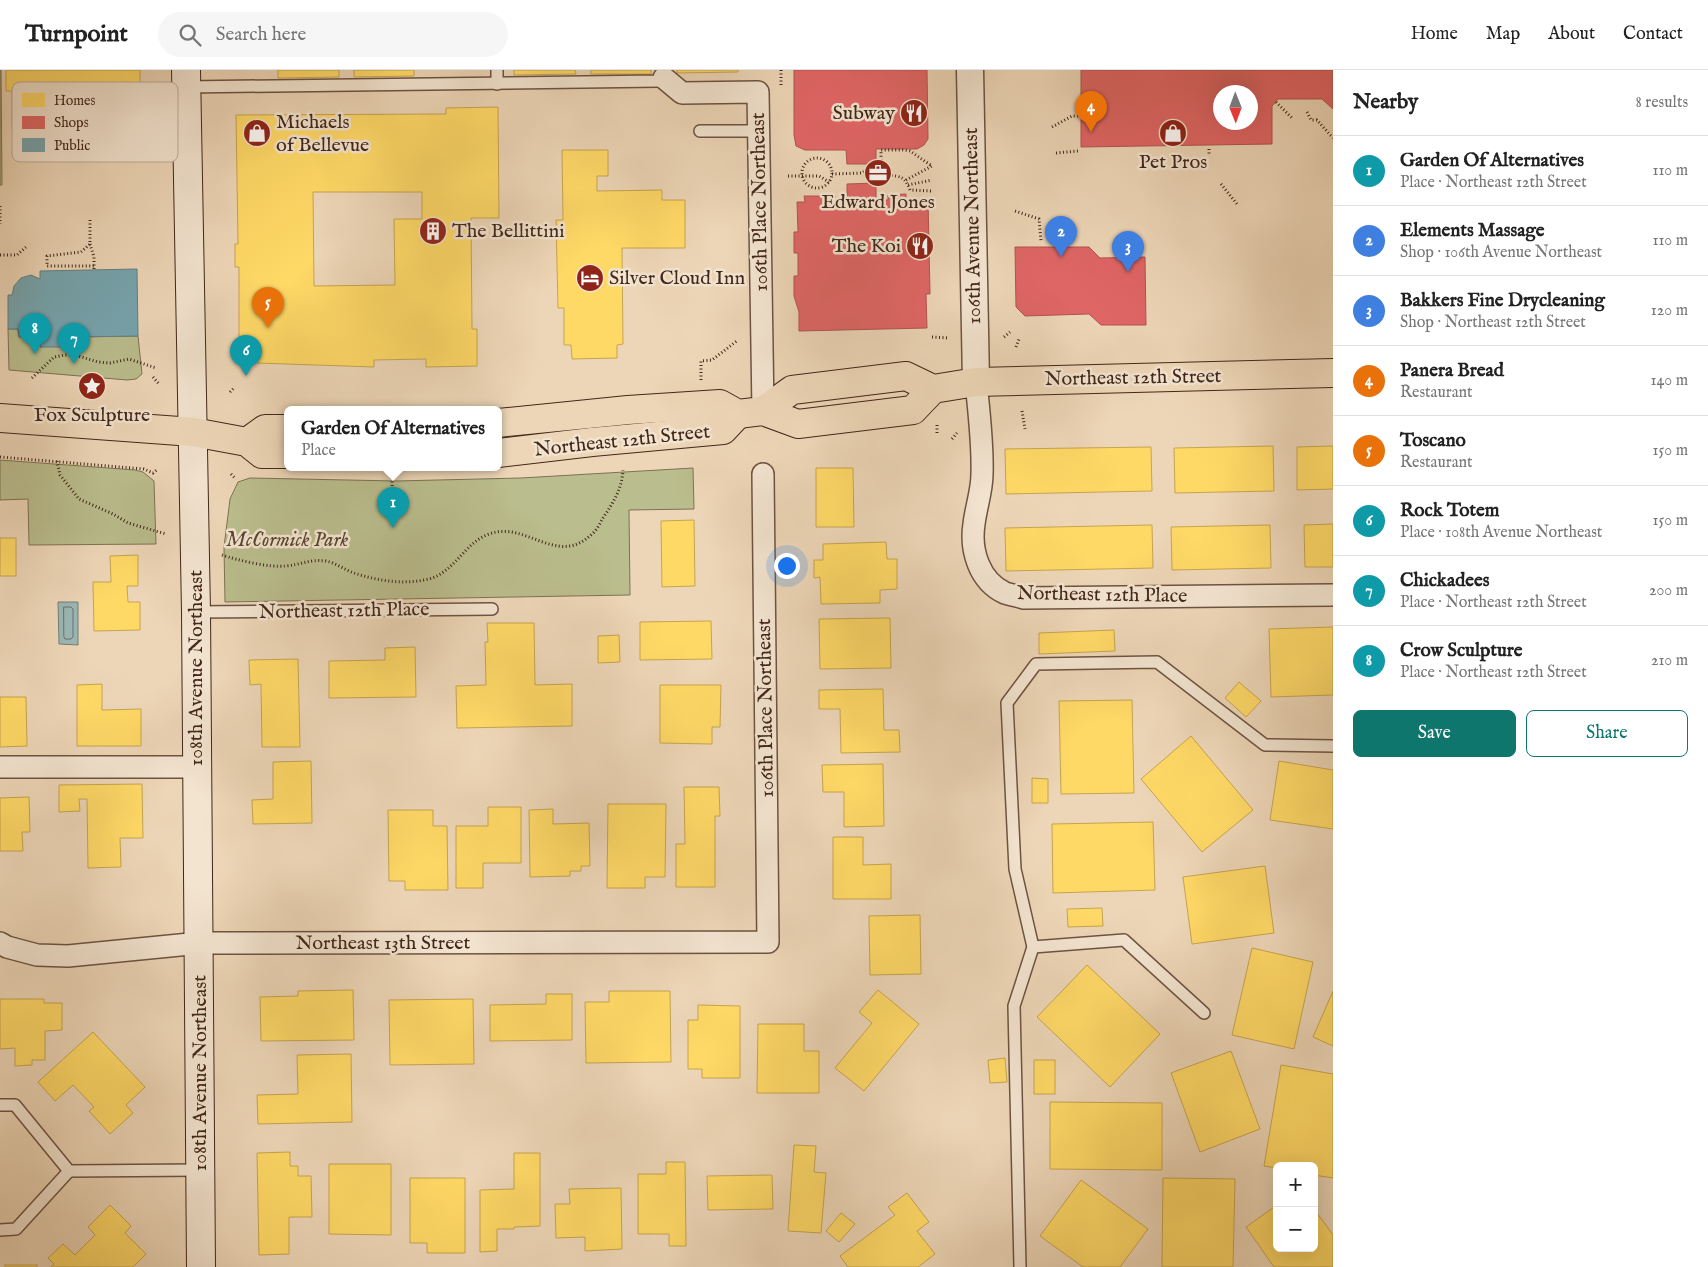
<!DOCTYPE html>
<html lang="en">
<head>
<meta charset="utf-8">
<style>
  :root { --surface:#fff; --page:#f6f6f6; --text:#222; --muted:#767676; --line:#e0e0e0; --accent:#0f766e }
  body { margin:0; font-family:"IM FELL English",serif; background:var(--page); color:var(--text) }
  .controls { position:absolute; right:15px; bottom:15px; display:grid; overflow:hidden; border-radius:8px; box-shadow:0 5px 20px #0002 }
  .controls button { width:45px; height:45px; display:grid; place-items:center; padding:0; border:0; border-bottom:1px solid var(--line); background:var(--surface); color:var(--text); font:25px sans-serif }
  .compass { position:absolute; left:1213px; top:15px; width:45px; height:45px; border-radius:50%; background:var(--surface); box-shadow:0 5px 20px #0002; rotate:179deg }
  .you { position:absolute; left:786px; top:495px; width:18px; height:18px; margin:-12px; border:4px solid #fff; border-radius:50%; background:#1a73e8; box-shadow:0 0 0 8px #1a73e833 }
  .badge { display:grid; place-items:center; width:32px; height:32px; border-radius:50%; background:var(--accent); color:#fff; font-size:16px; font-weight:700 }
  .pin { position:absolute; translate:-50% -41px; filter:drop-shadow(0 1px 2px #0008) }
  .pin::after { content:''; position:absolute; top:26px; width:18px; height:15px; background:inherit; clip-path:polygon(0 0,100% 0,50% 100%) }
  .popup { position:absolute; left:284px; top:336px; width:218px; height:65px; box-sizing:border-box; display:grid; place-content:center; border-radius:8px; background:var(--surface); filter:drop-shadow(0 1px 4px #0005); font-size:16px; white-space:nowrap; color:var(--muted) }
  .popup b { font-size:19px; color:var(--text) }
  .popup::after { content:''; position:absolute; left:50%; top:100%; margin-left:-10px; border:10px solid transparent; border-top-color:var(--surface) }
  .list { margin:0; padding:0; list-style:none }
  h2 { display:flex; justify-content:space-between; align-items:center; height:65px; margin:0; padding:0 20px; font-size:21px }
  h2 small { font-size:16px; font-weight:400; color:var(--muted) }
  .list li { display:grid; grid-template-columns:32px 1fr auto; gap:15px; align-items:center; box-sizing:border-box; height:70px; padding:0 20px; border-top:1px solid var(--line) }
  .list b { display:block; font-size:19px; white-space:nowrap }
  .list p { margin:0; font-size:16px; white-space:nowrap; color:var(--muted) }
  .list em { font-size:16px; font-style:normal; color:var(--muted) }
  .actions { display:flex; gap:10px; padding:15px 20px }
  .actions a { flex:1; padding:11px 0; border:1px solid var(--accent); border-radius:8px; text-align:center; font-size:18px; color:var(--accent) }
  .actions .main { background:var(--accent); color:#fff }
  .icon { flex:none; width:28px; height:28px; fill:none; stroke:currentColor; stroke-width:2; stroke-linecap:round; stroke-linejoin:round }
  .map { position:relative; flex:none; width:1333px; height:1197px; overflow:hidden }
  header { display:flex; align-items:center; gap:30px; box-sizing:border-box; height:70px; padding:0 25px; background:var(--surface); border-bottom:1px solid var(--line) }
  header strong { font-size:24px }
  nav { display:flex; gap:28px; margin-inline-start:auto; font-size:18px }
  .search { width:350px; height:45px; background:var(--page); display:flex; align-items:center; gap:12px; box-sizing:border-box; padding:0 18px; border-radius:28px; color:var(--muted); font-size:19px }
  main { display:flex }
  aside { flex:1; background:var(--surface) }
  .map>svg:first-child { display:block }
</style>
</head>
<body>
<header>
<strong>Turnpoint</strong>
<div class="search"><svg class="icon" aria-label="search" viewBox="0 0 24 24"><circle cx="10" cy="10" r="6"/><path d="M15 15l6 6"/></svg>Search here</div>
<nav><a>Home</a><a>Map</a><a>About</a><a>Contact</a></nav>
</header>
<main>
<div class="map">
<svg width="1333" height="1197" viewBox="0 0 1333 1197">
  <rect width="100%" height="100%" fill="#edd6b7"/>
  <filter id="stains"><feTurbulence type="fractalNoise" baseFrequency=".004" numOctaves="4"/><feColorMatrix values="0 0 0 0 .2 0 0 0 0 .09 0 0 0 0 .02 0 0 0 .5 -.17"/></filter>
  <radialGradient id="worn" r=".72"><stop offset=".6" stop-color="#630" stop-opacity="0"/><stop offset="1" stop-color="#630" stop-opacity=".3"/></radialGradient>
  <g fill="#babd8d" stroke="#7e7254">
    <polygon points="0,0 1,0 2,115 0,115"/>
    <polygon points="8,259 18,259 19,267 40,267 75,276 74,267 138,266 142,304 136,309 127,310 9,300"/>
    <polygon points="0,390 135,400 143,402 154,411 156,474 29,475 28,429 0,430"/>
    <polygon points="693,398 694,439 629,440 630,525 225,532 224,477 230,429 238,412 250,408 396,411 521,408"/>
  </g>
  <polygon fill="#9ab7b5" stroke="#777d77" points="58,532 78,532 78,575 59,574"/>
  <g fill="#ffd966" stroke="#c6a450" fill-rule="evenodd">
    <polygon points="6,0 140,0 140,22 146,22 146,49 143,49 143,55 120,55 120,50 34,50 34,56 12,56 12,21 6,21"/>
    <polygon points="278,0 339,0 339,7 278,8"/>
    <polygon points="354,0 414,0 414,6 354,7"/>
    <polygon points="514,0 575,0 576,4 514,5"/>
    <rect x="591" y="0" width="60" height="4"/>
    <polygon points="677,0 738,0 738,2 677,3"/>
    <path d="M498,37L499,148H471L472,259H477V296L426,297V289L374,290V297L257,293V288L247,286L244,283L239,275V197H235V174H238L236,45L446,44V38ZM313,122H422V149H394L395,215L314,216Z"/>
    <polygon points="562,80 608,80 608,106 597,106 597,121 662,120 662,130 685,130 685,178 622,178 623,274 617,275 617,288 572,289 571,275 564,275 564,238 558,238 556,150 563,150"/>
    <polygon points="1273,376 1274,421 1175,423 1174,378"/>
    <polygon points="1333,376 1333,419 1297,420 1297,377"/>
    <polygon points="1151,377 1152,421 1006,424 1005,379"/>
    <polygon points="816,398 853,398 854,457 816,457"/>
    <polygon points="694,450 695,516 662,517 661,451"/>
    <polygon points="1333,454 1333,497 1305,497 1304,455"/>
    <polygon points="1152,455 1153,498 1006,501 1005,458"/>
    <polygon points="1270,455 1271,498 1172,500 1171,457"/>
    <rect x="0" y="468" width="16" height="38"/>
    <polygon points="886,472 887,489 897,489 897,519 880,520 880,533 821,534 820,507 814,508 814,490 823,490 823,474"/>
    <polygon points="138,485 138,516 127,516 128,532 140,532 140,560 94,561 93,512 111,512 110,486"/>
    <polygon points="890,548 891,598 820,599 819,549"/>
    <polygon points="711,551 712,589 640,590 640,552"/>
    <polygon points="487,553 534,553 535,615 572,614 572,656 457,658 456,616 486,615 485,572 488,572"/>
    <polygon points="1333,557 1333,625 1271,627 1269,559"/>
    <polygon points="1114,560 1115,581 1039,584 1039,563"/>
    <polygon points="619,565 620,592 598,593 598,566"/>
    <polygon points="415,577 416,627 329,628 329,591 385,590 385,578"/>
    <polygon points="298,589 300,677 262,677 261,614 250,615 249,590"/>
    <polygon points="1239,612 1261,631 1246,647 1225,628"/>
    <polygon points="102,614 102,640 141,639 141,676 77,676 77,615"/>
    <polygon points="660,615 721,615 720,657 712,657 712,674 660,673"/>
    <polygon points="883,619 884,660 899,660 900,682 841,683 840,639 819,639 819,620"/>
    <polygon points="0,627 26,627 27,676 0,677"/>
    <polygon points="1132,630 1134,723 1061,724 1059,631"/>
    <polygon points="1191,666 1253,740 1202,782 1141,709"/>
    <polygon points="311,691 312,753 253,754 252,730 273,729 273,692"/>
    <polygon points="1279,691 1333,700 1333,759 1270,750"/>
    <polygon points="883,694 884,756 844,757 844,722 823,722 822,695"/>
    <polygon points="1032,708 1048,709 1048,733 1032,733"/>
    <polygon points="142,714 143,768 120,768 121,797 88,798 87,729 79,729 80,741 59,742 59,715"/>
    <polygon points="684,717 719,717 720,746 715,746 715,817 676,817 676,774 685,774"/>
    <polygon points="29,727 30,762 22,762 23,781 0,781 0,728"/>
    <polygon points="608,734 666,734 665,807 645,807 645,818 607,818"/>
    <polygon points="488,737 521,737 521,793 483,793 483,818 456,818 456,756 488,756"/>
    <polygon points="553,739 553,754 589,753 590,796 581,796 581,801 570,801 570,806 530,807 529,740"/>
    <polygon points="388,740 433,740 433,756 447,756 448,820 405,820 405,811 389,811"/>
    <polygon points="1153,752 1155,820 1053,823 1052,754"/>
    <polygon points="833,767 863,767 863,795 891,794 891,829 833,829"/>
    <polygon points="1265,796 1274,863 1192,874 1183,807"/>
    <polygon points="1102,838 1103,856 1068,857 1067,839"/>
    <polygon points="920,845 921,904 870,905 869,846"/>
    <polygon points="1252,878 1313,892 1294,979 1232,965"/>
    <polygon points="1087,895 1160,964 1110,1017 1037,947"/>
    <polygon points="353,920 354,970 261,971 260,927 298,926 298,921"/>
    <polygon points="878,920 919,954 864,1021 835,998 872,953 859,942"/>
    <polygon points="609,921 670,921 671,992 586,993 585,932 609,932"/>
    <polygon points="1333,921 1333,976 1313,967"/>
    <polygon points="546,924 572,924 572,970 490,971 490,935 546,934"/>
    <polygon points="0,929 44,929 44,933 62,933 62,960 45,961 45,990 32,990 32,995 15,996 15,978 0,979"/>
    <polygon points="473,929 474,994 390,995 389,930"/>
    <polygon points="698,935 740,936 740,1008 702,1008 702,999 688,999 688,950 698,950"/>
    <polygon points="758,954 804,954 804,981 819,981 819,1023 757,1023"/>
    <polygon points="93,962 145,1017 126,1035 133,1043 110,1064 89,1041 94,1037 73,1015 55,1031 38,1012"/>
    <polygon points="1231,981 1260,1059 1200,1082 1171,1003"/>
    <polygon points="351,984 352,1052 258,1054 257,1025 298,1024 297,985"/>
    <polygon points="1005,988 1007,1012 990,1013 988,990"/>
    <rect x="1034" y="990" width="21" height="34"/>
    <polygon points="1281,995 1333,1004 1333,1108 1314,1105 1314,1096 1277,1096 1277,1098 1264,1096"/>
    <polygon points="1050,1032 1162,1033 1162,1100 1050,1099"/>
    <polygon points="794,1075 816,1076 814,1102 826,1103 821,1163 788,1161"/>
    <polygon points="290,1082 290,1096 298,1096 298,1106 311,1106 312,1147 289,1147 289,1184 259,1185 257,1083"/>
    <polygon points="514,1083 540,1083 540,1156 514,1157 514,1159 497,1159 497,1181 480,1182 480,1120 514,1119"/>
    <polygon points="666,1092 685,1092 686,1176 669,1176 669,1164 638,1164 638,1104 666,1104"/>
    <polygon points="329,1094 391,1094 391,1165 329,1164"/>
    <polygon points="772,1105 773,1139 708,1140 707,1106"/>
    <polygon points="410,1108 465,1108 465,1183 427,1183 427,1173 410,1173"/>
    <polygon points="1163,1108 1235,1109 1233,1197 1162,1197"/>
    <polygon points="1081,1110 1148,1159 1120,1197 1083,1197 1040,1166"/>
    <polygon points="621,1118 622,1179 585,1181 585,1167 556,1168 555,1134 570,1134 569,1119"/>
    <polygon points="907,1123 929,1152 917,1161 935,1184 918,1197 848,1197 840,1186 895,1145 888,1137"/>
    <polygon points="110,1135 131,1156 125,1163 146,1184 133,1197 51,1197 54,1194 48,1188 63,1174 75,1185 95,1165 88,1157"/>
    <polygon points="1277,1135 1277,1178 1314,1178 1314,1139 1333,1165 1333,1197 1274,1197 1246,1157"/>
    <polygon points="841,1143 855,1154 839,1172 826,1161"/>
    <rect x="5" y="1195" width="32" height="2"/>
  </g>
  <g fill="#e06666" stroke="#b15350" fill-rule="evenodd">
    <polygon points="794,0 927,0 928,69 924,75 917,79 876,79 876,94 847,94 846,80 805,80 796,76 794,65"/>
    <path d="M1081,0H1333V39L1322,29H1278L1272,36V74L1081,77ZM1220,22H1250V52H1220Z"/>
    <polygon points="876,113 876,130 888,130 888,125 906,124 906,129 928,129 930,224 926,224 927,258 799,261 799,242 794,226 794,206 798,206 798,183 794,183 794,162 798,162 797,132 805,132 804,126 835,126 835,130 847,130 847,114"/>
    <polygon points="1015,177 1089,177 1100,188 1145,187 1146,255 1101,255 1089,244 1025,246 1016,237"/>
  </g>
  <polygon fill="#76a5af" stroke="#667f83" points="137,199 138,266 74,267 75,277 40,277 40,267 19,267 18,259 8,259 8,225 12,225 14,216 21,208 31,205 40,209 40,201"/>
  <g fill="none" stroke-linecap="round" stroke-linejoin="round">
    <polygon stroke="#6e6f68" stroke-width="1" points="64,537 71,537 73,539 73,567 71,569 65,569 64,567"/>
    <g stroke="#6d5342" stroke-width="14">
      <g id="service">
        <polyline points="497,0 497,14"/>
        <polyline points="186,17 659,11 664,8 664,3"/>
        <polyline points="700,61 759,61"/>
        <polyline points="196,542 492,539"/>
        <polyline points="1204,943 1124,870 1033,877 1015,799 1007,633 1036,594 1157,592 1265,675 1333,676"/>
        <polyline points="0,1035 15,1035 69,1101 200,1100"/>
        <polyline points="0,1160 16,1159 69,1101"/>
        <polyline points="1020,1197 1014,936 1033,877"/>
      </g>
    </g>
    <g stroke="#6d5342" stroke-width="24">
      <g id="minor">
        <polyline points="664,8 682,23 758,22 763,341"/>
        <path d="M976,312C979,343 983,374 982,404C982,421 976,437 974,454C970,480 979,511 1005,523C1011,525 1018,526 1024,528L1333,525"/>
        <polyline points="0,697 197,697"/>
        <polyline points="0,873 7,877 37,885 68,886 200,873 768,872 763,404"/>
      </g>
    </g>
    <g stroke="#6d5342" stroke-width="29">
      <polyline id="tertiary" points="970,0 976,312"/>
    </g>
    <g stroke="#42271b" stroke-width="30">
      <polyline id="secondary" points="186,0 196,542 201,1197"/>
    </g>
    <g stroke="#42271b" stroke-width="30">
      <g id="primary">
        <polyline points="763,341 792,320 906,306 933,319 976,312 1333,303"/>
        <polyline points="0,348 193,362 247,372 262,384 288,384"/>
        <polyline points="498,353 628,340 720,334 738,344 763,341 798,354 913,340 933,319"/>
        <polyline points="247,372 265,359 288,359"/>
        <polyline points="498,383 592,372 723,360 738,344"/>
      </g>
    </g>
    <g stroke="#42271b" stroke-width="3" stroke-dasharray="1 2.5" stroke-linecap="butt">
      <polyline points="781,0 781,15"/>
      <polyline points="1276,32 1292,48"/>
      <polyline points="1307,42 1311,50 1317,50 1333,68"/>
      <polyline points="1052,57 1072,46 1078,46"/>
      <polyline points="1209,79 1209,84"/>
      <polyline points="1056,83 1078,81"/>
      <circle cx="817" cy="103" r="15"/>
      <polyline points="832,104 862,103 872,96 881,95 881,80 903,80 910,81 932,96"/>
      <path d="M888,105C902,107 904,106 910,120L932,121"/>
      <polyline points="788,106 819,106 829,112"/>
      <polyline points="906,110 932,96"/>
      <polyline points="1221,114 1237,134"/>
      <polyline points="908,115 932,110"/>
      <polyline points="0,136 0,154"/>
      <polyline points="1015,141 1039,149 1041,171"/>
      <polyline points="90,150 90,174 81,182 47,186 47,196 94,196"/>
      <polyline points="90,174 94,187 94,200"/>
      <polyline points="0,185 17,185 26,177"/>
      <polyline points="932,267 949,268"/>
      <polyline points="1004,267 1010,262"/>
      <polyline points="1016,277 1019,269"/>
      <polyline points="153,307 159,314"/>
      <polyline points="32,308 54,287 65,285 75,285 98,292 110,293 129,289 156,298"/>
      <polyline points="701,310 701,291 712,290 738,270"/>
      <polyline points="230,322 235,317"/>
      <polyline points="1022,341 1025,359"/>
      <polyline points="937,355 937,364"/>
      <polyline points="952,369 957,363"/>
      <polyline points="0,387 144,399 153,403 158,399"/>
      <polyline points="57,391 60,405 79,429 113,444 128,453 166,464"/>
      <polyline points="231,404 236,409"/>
      <polyline points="392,408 393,456"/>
      <path d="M222,485C237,490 270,498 285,496C301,495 308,489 326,491C336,493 345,500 354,503C378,511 404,515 429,509C455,502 464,473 489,464C526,450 557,498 592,464C597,460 600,453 603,448C613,433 622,419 623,400"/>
    </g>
    <use href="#service" stroke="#f3e4d0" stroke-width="11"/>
    <use href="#minor" stroke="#f3e4d0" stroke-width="21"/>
    <use href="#tertiary" stroke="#f3e4d0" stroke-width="26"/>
    <use href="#secondary" stroke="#f3e4d0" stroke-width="28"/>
    <use href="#primary" stroke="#edd6b7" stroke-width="28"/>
  </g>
  <defs>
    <g id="restaurant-disc" transform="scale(1.4375)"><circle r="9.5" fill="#8f2418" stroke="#f3e4d0"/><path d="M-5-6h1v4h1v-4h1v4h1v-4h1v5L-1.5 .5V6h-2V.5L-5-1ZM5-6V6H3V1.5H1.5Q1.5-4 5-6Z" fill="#fff"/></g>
    <g id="shop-disc" transform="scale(1.4375)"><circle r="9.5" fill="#8f2418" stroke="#f3e4d0"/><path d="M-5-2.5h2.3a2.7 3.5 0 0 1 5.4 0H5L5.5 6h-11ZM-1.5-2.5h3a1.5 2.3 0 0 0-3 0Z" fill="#fff"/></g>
    <g id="office-disc" transform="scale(1.4375)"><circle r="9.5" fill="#8f2418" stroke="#f3e4d0"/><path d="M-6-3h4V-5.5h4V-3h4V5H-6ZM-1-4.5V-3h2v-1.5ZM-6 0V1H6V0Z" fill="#fff"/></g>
    <g id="building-disc" transform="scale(1.4375)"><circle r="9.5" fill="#8f2418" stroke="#f3e4d0"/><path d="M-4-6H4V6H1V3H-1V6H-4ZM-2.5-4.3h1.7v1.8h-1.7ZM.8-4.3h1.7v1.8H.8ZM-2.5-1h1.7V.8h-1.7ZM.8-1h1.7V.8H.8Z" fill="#fff"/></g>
    <g id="hotel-disc" transform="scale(1.4375)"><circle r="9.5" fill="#8f2418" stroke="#f3e4d0"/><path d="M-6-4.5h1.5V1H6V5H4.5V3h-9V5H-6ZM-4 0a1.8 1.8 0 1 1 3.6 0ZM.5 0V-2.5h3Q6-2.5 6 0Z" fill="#fff"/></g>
    <g id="sight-disc" transform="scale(1.4375)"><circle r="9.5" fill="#8f2418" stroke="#f3e4d0"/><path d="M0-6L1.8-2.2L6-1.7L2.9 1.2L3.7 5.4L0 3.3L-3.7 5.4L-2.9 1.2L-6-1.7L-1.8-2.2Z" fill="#fff"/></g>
  </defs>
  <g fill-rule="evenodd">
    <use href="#restaurant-disc" x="914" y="43"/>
    <use href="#shop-disc" x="257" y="63"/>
    <use href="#shop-disc" x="1173" y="63"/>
    <use href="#office-disc" x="878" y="103"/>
    <use href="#building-disc" x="433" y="161"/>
    <use href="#restaurant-disc" x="920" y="176"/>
    <use href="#hotel-disc" x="590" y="208"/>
    <use href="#sight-disc" x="92" y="316"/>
  </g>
  <g text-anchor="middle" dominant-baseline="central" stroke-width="5" stroke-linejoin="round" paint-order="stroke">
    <g font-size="20" fill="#42271b" stroke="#f3e4d0" text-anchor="start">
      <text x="895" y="43" text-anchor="end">Subway</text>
      <text x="276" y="52">Michaels<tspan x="276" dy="23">of Bellevue</tspan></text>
      <text x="1173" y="92" text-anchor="middle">Pet Pros</text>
      <text x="878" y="132" text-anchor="middle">Edward Jones</text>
      <text x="452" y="161">The Bellittini</text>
      <text x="901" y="176" text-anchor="end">The Koi</text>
      <text x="609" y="208">Silver Cloud Inn</text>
      <text x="92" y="345" text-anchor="middle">Fox Sculpture</text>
    </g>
    <g font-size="20" fill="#42271b" stroke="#f3e4d0">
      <text transform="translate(760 132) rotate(-91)">106th Place Northeast</text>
      <text transform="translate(973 156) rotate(-91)">106th Avenue Northeast</text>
      <text transform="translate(1133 308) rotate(-1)">Northeast 12th Street</text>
      <text transform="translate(622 371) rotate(-6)">Northeast 12th Street</text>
      <text transform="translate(1102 525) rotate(1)">Northeast 12th Place</text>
      <text transform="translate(344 541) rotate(-1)">Northeast 12th Place</text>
      <text transform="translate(196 598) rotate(-90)">108th Avenue Northeast</text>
      <text transform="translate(766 638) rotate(-91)">106th Place Northeast</text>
      <text x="383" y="873">Northeast 13th Street</text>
      <text transform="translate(200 1003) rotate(-90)">108th Avenue Northeast</text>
    </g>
    <g font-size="20" font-style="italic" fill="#5a4532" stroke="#f3e4d0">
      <text x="287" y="470">McCormick Park</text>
    </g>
  </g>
  <rect x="12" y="12" width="166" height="80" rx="8" fill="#f3e4d0" stroke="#beab9a" stroke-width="1"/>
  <rect x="22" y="23" width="23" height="14" fill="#ffd966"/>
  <rect x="22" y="46" width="23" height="13" fill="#e06666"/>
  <rect x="22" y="68" width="23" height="14" fill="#76a5af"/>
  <g font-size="14" fill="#42271b">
    <text x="54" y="35">Homes</text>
    <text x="54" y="57">Shops</text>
    <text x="54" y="80">Public</text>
  </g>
  <rect width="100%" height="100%" filter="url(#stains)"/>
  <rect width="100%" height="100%" fill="url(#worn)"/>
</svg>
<div class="controls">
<button>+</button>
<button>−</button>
</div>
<svg class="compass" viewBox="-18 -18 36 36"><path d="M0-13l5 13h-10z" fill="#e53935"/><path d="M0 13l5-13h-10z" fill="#767676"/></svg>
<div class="you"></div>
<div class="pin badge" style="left:393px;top:458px;background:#0f9aa8">1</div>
<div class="popup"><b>Garden Of Alternatives</b>Place</div>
<div class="pin badge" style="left:1061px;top:187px;background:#3f7fe0">2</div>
<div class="pin badge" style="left:1128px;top:202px;background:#3f7fe0">3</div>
<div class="pin badge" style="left:1091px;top:62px;background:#e8710a">4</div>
<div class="pin badge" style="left:268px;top:258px;background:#e8710a">5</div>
<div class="pin badge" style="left:246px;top:306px;background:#0f9aa8">6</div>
<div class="pin badge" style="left:74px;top:294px;background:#0f9aa8">7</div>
<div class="pin badge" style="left:35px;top:284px;background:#0f9aa8">8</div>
</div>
<aside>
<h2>Nearby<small>8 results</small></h2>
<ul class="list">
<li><span class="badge" style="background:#0f9aa8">1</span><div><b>Garden Of Alternatives</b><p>Place · Northeast 12th Street</p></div><em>110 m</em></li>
<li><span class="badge" style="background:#3f7fe0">2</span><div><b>Elements Massage</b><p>Shop · 106th Avenue Northeast</p></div><em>110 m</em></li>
<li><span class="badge" style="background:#3f7fe0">3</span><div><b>Bakkers Fine Drycleaning</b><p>Shop · Northeast 12th Street</p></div><em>120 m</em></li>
<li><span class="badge" style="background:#e8710a">4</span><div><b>Panera Bread</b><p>Restaurant</p></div><em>140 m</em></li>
<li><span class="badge" style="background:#e8710a">5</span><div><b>Toscano</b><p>Restaurant</p></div><em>150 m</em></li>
<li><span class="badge" style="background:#0f9aa8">6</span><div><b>Rock Totem</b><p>Place · 108th Avenue Northeast</p></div><em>150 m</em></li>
<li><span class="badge" style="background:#0f9aa8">7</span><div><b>Chickadees</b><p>Place · Northeast 12th Street</p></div><em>200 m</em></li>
<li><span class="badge" style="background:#0f9aa8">8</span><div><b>Crow Sculpture</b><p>Place · Northeast 12th Street</p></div><em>210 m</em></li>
</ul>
<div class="actions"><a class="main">Save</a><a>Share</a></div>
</aside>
</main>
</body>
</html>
